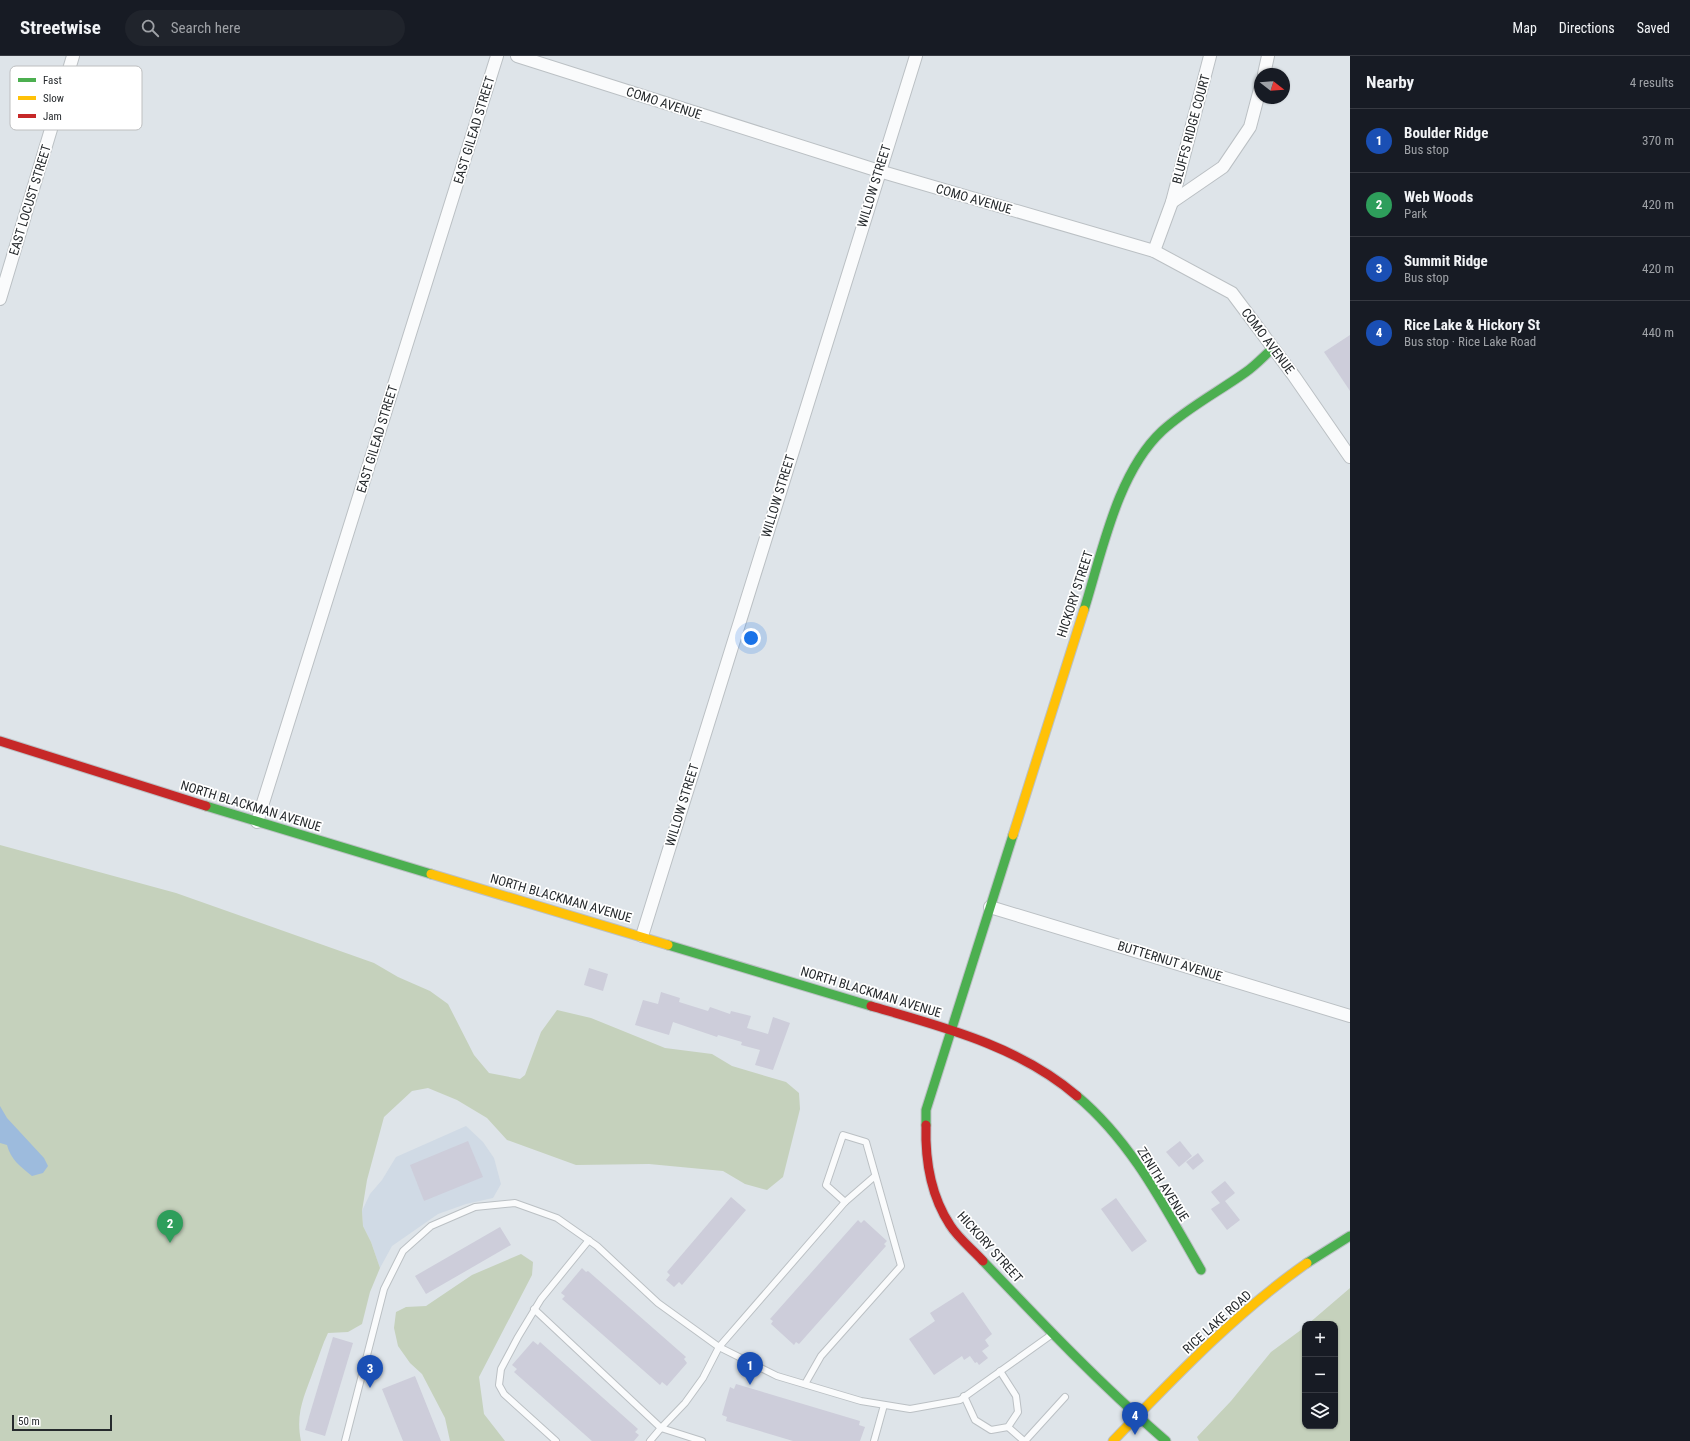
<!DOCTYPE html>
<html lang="en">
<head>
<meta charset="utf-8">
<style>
  :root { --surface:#171b24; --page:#20242c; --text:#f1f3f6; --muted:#9ea1a6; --line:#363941; --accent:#8c9099 }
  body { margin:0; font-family:"Roboto Condensed",sans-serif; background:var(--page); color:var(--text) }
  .controls { position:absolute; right:12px; bottom:12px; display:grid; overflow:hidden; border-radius:8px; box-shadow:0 1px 3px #0004 }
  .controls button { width:36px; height:36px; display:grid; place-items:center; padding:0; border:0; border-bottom:1px solid var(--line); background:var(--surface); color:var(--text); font:20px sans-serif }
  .compass { position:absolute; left:1254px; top:12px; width:36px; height:36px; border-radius:50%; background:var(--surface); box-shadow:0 1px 3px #0004; rotate:107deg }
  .scale { position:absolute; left:12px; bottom:10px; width:100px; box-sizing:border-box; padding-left:4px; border:2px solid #262a2d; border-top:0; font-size:11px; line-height:14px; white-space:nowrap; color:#262a2d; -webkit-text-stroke:3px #fff; paint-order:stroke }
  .you { position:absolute; left:751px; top:582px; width:14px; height:14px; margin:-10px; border:3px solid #fff; border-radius:50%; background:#1a73e8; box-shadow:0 0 0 6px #1a73e833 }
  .badge { display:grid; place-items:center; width:26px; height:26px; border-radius:50%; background:var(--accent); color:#fff; font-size:13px; font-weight:700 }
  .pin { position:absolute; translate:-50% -33px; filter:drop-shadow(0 1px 2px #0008) }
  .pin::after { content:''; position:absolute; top:21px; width:14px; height:12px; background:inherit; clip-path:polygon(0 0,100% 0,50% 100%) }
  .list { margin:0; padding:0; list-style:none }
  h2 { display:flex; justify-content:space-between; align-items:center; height:52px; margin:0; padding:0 16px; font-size:17px }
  h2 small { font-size:13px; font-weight:400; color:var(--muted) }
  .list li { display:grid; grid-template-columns:26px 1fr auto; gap:12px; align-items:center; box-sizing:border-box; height:64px; padding:0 16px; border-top:1px solid var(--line) }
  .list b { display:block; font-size:15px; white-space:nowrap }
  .list p { margin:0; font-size:13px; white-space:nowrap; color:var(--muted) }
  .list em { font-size:13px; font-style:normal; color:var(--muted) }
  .icon { flex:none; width:22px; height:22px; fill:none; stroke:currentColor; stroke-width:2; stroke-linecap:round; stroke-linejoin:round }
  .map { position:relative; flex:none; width:1350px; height:1385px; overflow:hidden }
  header { display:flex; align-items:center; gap:24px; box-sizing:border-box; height:56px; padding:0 20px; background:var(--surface); border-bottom:1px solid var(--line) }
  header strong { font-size:19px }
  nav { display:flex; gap:22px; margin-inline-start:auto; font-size:14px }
  .search { width:280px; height:36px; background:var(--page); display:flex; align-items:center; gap:10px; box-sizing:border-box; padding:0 14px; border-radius:22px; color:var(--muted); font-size:15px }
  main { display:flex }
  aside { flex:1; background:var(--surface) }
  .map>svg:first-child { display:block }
</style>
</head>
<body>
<header>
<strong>Streetwise</strong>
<div class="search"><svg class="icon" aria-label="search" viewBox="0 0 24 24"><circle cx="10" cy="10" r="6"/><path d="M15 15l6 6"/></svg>Search here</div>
<nav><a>Map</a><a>Directions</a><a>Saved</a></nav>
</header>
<main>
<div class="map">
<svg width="1350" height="1385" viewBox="0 0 1350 1385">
  <rect width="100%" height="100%" fill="#dee4e9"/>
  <polygon fill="#d0dae5" points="466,1070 483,1086 494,1102 501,1128 493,1142 466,1148 438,1158 392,1190 380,1212 371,1186 363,1170 362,1155 370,1138 382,1124 396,1101"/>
  <g fill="#c5d1bc">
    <path d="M0,789L176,837L374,907L398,921L430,935L448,948L474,999L489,1017L520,1023L525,1019L541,976L557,954L591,962L665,992L712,998L732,1010L786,1026L799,1037L800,1053L783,1121L767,1134L745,1128L723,1115L649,1108L576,1109L507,1084L487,1062L457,1044L428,1032L412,1035L384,1061L367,1124L362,1155L363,1170L371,1186L380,1212L370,1236L362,1268L348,1276L328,1277C322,1289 319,1301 314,1313C305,1339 295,1356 301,1385H0Z"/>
    <polygon points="521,1198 533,1206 532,1219 479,1321 484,1358 505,1385 450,1385 445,1362 422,1318 410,1307 398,1290 394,1272 396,1256 406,1251 426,1250 472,1219"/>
    <polygon points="1350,1232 1350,1385 1199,1385 1197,1381 1231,1345 1271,1296 1305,1271 1305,1370 1335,1370 1335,1268 1308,1268"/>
  </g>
  <path fill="#9dbbdd" d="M0,1050L7,1062L44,1102L48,1110L43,1117L32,1120C20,1110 11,1104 7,1089L0,1087Z"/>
  <g fill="#cdcdda">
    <polygon points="1350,279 1350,335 1324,296"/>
    <polygon points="589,912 608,918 603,935 584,929"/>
    <polygon points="661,936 680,942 679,946 708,955 710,951 730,958 731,955 751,960 747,972 768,978 773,961 790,967 773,1014 755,1009 760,994 741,989 742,986 718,979 717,981 673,966 669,979 635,969 643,944 658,948"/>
    <polygon points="468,1085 483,1121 424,1145 410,1109"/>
    <polygon points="1180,1085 1192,1100 1179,1111 1166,1096"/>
    <polygon points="1198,1097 1204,1105 1193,1114 1186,1106"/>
    <polygon points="1225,1125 1235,1137 1225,1145 1240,1164 1227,1174 1211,1153 1220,1147 1211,1136"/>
    <polygon points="731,1141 746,1154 682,1229 679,1226 674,1231 666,1224 670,1219 667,1216"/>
    <polygon points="1116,1142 1147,1185 1132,1196 1101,1153"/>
    <polygon points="858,1164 861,1167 864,1164 887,1185 884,1188 886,1190 799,1288 796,1286 794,1289 771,1268 773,1265 770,1263"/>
    <polygon points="500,1171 511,1189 426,1238 415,1220"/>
    <polygon points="582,1212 586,1216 588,1215 686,1301 684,1303 687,1307 667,1330 662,1326 660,1329 562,1243 565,1240 561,1237"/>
    <polygon points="963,1236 992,1278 985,1284 989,1290 982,1295 988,1302 979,1309 977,1306 975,1307 970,1300 964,1304 962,1300 934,1319 909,1283 935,1265 930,1257"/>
    <polygon points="333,1281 353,1287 325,1380 305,1374"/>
    <polygon points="533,1285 538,1289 540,1286 638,1373 635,1376 639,1379 634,1385 592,1385 514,1316 517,1313 512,1309"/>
    <polygon points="415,1320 441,1385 403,1385 382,1333"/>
    <polygon points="736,1328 860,1365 859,1369 865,1371 860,1385 793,1385 726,1365 727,1361 722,1359 730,1331 734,1333"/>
  </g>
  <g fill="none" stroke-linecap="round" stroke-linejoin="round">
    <g stroke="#bbc0c4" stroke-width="8">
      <g id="lane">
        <polyline points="534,1253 661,1372 650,1385"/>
        <polyline points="805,1328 821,1300 901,1210 866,1086 843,1079 826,1129 845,1146 875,1120"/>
        <polyline points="964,1340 975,1364 991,1374 1008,1371 1018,1356 1016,1340 1000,1315"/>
        <polyline points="1008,1371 1024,1385"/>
        <polyline points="345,1385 384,1233 403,1195 431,1170 475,1151 515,1147 557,1162 597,1190 658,1247 719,1291 777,1320 861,1345 910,1353 960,1344 1051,1279"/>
        <polyline points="556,1385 504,1338 499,1329 501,1313 518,1281 541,1243 589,1184"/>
        <polyline points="702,1385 661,1372 685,1347 703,1322 719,1291 845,1146"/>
        <polyline points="874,1385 884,1349"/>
        <polyline points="1025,1385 1065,1341"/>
      </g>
    </g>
    <g stroke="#bbc0c4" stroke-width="14">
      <g id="street">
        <polyline points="517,0 879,115 1154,195 1232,237 1294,320 1350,401"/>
        <polyline points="1264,18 1268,0"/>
        <polyline points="1172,146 1223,111 1250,71 1260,33"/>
        <polyline points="1154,195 1172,146 1210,0"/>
        <polyline points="0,243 73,0"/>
        <polyline points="257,766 497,0"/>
        <polyline points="990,851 1350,960"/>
        <polyline points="642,880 916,0"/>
      </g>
    </g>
    <g stroke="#bbc0c4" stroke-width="11">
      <g id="fast">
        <path d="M1084,554C1102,497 1117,417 1162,375C1187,352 1218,336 1246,316C1256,309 1264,300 1273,292"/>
        <polyline points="206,750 431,818"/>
        <polyline points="668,889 871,950"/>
        <path d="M1077,1040C1133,1087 1165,1152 1201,1214"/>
        <polyline points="926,1069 926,1054 1013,779"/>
        <path d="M983,1205C1042,1267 1101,1329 1166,1385"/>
        <polyline points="1307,1207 1350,1180"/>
      </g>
    </g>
    <g stroke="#bbc0c4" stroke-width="11">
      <g id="slow">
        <polyline points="1013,779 1084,554"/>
        <polyline points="431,818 668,889"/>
        <path d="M1113,1385C1174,1322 1234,1258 1307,1207"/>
      </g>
    </g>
    <g stroke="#bbc0c4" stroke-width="11">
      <g id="jam">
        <polyline points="0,685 206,750"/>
        <path d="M871,950C943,971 1019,990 1077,1040"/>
        <path d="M926,1069C925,1103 931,1140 950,1169C958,1182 973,1194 983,1205"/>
      </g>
    </g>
    <use href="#lane" stroke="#fafbfc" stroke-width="6"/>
    <use href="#street" stroke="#fafbfc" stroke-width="12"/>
    <use href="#fast" stroke="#4caf50" stroke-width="9"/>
    <use href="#slow" stroke="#ffc107" stroke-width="9"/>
    <use href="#jam" stroke="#c62828" stroke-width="9"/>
  </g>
  <g text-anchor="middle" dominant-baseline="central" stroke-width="3.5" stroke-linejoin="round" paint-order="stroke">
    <g font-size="13" fill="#262a2d" stroke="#fff">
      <text transform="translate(664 47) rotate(18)">COMO AVENUE</text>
      <text transform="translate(1191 73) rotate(-75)">BLUFFS RIDGE COURT</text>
      <text transform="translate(474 74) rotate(-73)">EAST GILEAD STREET</text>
      <text transform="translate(874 130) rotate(-73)">WILLOW STREET</text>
      <text transform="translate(974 143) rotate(16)">COMO AVENUE</text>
      <text transform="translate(30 144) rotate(-73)">EAST LOCUST STREET</text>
      <text transform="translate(1268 285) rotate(53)">COMO AVENUE</text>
      <text transform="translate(377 383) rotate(-73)">EAST GILEAD STREET</text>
      <text transform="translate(778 440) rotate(-73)">WILLOW STREET</text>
      <text transform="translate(1075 538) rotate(-72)">HICKORY STREET</text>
      <text transform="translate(682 749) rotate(-73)">WILLOW STREET</text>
      <text transform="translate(251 750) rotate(17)">NORTH BLACKMAN AVENUE</text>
      <text transform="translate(561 842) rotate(16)">NORTH BLACKMAN AVENUE</text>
      <text transform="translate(1170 905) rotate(17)">BUTTERNUT AVENUE</text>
      <text transform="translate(871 936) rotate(17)">NORTH BLACKMAN AVENUE</text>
      <text transform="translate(1163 1128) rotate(58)">ZENITH AVENUE</text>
      <text transform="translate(990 1191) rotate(48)">HICKORY STREET</text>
      <text transform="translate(1217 1266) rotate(-42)">RICE LAKE ROAD</text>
    </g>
  </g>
  <rect x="10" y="10" width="132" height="64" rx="6" fill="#fff" stroke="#bebfc0" stroke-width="1"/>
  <rect x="18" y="22" width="18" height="4" fill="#4caf50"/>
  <rect x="18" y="40" width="18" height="4" fill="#ffc107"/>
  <rect x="18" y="58" width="18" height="4" fill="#c62828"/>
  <g font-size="11" fill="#262a2d">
    <text x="43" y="28">Fast</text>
    <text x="43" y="46">Slow</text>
    <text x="43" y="64">Jam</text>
  </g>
</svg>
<div class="controls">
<button>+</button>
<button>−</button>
<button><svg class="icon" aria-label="layers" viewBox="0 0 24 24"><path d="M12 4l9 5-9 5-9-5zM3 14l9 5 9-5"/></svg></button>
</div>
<svg class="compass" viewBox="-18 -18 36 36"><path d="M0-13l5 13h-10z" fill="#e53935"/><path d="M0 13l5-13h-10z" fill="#9ea1a6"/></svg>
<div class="scale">50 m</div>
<div class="you"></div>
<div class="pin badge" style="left:750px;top:1329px;background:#1a4fb4">1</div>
<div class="pin badge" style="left:170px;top:1187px;background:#2e9e5b">2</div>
<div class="pin badge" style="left:370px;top:1332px;background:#1a4fb4">3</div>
<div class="pin badge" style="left:1135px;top:1379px;background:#1a4fb4">4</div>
</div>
<aside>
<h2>Nearby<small>4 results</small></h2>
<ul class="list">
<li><span class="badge" style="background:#1a4fb4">1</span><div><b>Boulder Ridge</b><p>Bus stop</p></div><em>370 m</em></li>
<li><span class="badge" style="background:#2e9e5b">2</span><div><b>Web Woods</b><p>Park</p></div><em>420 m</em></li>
<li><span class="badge" style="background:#1a4fb4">3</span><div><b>Summit Ridge</b><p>Bus stop</p></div><em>420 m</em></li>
<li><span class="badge" style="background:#1a4fb4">4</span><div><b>Rice Lake &amp; Hickory St</b><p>Bus stop · Rice Lake Road</p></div><em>440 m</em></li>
</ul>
</aside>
</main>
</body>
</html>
